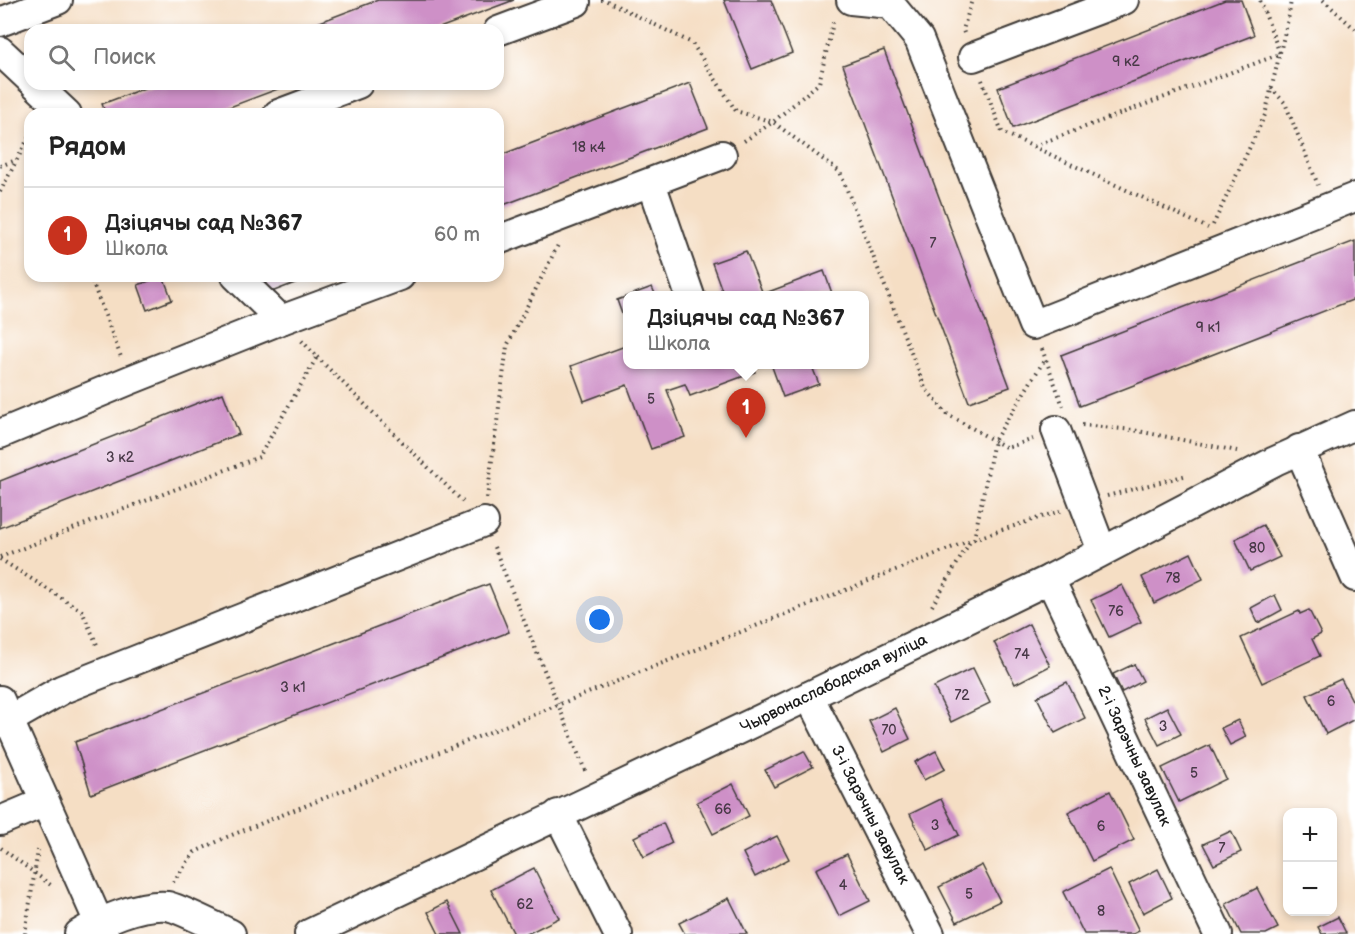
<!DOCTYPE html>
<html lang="ru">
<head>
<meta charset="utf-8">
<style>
  :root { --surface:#fff; --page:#f2f2f2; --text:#222; --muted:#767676; --line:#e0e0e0; --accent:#c8321e }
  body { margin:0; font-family:"Balsamiq Sans",sans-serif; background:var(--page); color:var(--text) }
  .controls { position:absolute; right:18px; bottom:18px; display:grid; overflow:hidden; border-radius:12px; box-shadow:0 3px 9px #0003 }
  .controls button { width:54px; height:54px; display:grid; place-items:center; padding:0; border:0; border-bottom:2px solid var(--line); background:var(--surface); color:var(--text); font:30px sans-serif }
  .you { position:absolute; left:600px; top:620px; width:21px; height:21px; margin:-15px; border:4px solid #fff; border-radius:50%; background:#1a73e8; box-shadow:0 0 0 9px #1a73e833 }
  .badge { display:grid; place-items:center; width:39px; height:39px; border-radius:50%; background:var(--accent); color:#fff; font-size:20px; font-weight:700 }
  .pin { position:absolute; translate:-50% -50px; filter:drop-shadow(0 2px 3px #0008) }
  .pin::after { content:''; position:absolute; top:32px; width:21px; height:18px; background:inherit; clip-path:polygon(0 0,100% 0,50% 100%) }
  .popup { position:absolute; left:623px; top:291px; width:246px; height:78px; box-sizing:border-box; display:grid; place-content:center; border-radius:12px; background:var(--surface); filter:drop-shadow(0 2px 4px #0005); font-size:20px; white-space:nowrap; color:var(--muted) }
  .popup b { font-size:22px; color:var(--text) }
  .popup::after { content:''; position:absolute; left:50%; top:100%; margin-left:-12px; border:12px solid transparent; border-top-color:var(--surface) }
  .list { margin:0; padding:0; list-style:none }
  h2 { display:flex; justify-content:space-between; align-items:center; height:78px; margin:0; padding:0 24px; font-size:26px }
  h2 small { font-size:20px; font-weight:400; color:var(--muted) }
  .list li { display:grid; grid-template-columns:39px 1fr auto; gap:18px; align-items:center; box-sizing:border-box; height:96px; padding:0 24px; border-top:2px solid var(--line) }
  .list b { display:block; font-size:22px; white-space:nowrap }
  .list p { margin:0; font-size:20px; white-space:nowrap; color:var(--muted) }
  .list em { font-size:20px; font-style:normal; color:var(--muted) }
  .icon { flex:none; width:33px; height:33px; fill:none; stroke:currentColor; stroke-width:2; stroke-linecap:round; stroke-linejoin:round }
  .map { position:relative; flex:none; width:1355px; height:934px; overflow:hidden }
  .search { position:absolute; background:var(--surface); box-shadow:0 3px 9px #0003; left:24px; top:24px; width:480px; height:66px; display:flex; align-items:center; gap:15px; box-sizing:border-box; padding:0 21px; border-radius:18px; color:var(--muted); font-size:22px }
  .panel { position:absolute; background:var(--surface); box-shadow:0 3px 9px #0003; left:24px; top:108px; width:480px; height:174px; border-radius:18px }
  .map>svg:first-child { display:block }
</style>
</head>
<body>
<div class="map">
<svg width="1355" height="934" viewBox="0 0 1355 934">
  <rect width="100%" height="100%" fill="#fff"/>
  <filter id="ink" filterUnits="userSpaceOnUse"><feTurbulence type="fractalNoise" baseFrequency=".0167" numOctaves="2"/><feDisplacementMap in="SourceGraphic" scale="12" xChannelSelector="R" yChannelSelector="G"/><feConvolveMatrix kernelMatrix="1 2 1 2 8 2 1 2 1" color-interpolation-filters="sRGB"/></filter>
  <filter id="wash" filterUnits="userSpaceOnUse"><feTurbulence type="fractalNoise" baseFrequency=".008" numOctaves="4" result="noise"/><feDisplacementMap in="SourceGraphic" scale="24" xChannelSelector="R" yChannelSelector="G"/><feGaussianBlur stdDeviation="1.35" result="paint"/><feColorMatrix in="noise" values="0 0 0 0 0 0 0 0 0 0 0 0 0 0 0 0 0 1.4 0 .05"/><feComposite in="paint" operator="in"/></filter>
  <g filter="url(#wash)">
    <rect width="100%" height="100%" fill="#f5dec4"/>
    <g id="blocks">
      <g fill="#ce90c7">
        <polygon points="378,0 514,0 434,30 299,30"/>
        <polygon points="724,0 771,0 792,53 752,69"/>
        <polygon points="1225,0 1241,0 1254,35 1013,128 998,88"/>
        <polygon points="884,50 1010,387 969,402 843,65"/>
        <polygon points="690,83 708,128 498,207 498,156"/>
        <polygon points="155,84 291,84 211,114 106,114 102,104"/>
        <polygon points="1355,241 1355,299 1080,406 1061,355"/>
        <polygon points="746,251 763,294 824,271 833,296 724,296 712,263"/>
        <polygon points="163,276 172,300 147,310 138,285"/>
        <polygon points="263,276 313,276 269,293"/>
        <polygon points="652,287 656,296 630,296 630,295"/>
        <polygon points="628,296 628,328 627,328 617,300"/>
        <polygon points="628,345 628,364 753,364 755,372 690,396 685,384 667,390 685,437 651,449 627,385 584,401 571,366"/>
        <polygon points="771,364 811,364 819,384 783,397"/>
        <polygon points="223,393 239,434 0,528 0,481"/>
        <polygon points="1263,525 1280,557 1250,571 1235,539"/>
        <polygon points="1191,553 1203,579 1154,603 1142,577"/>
        <polygon points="489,584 509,632 91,794 75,742"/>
        <polygon points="1122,585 1141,622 1109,637 1091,600"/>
        <polygon points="1275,595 1282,610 1258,623 1251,608"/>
        <polygon points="1309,610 1321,634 1312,639 1320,656 1262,683 1241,638 1299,611 1300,614"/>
        <polygon points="1029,624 1050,666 1015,684 994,642"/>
        <polygon points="1134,664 1143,681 1122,692 1113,674"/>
        <polygon points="973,668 990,703 951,722 934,687"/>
        <polygon points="1341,679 1355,706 1355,719 1326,734 1307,695"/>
        <polygon points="1067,682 1085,718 1055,733 1037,697"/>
        <polygon points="1167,707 1181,734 1159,745 1145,718"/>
        <polygon points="895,708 910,739 884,752 869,721"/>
        <polygon points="1238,720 1246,737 1230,745 1221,728"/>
        <polygon points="1210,745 1226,779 1179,802 1162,768"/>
        <polygon points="804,751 813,767 774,787 765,770"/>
        <polygon points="936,751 945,769 924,780 915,762"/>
        <polygon points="733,784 749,816 713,834 697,802"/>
        <polygon points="1110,791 1134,840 1092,861 1068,812"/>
        <polygon points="941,799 959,835 928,850 910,814"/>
        <polygon points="663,823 672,843 644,857 634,837"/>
        <polygon points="1231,831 1241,852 1214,865 1203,844"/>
        <polygon points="777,836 789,859 755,877 743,853"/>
        <polygon points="847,854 870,901 839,916 816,869"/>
        <polygon points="982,865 1000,901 957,922 939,887"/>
        <polygon points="534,868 559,918 527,934 514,934 491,890"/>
        <polygon points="1109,869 1139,931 1133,934 1084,934 1063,892"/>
        <polygon points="1158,869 1172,898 1143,913 1129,884"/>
        <polygon points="1257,888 1278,928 1266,934 1241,934 1226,904"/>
        <polygon points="729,898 747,934 685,934 679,923"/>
        <polygon points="447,902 463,934 439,934 428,912"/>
        <polygon points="1338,917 1346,933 1322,934 1318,927"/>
      </g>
    </g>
  </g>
  <g filter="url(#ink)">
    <use href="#blocks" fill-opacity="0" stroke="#3d3935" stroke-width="1.5"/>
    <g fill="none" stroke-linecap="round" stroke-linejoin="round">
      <g stroke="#3d3935" stroke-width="32">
        <g id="minor">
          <polyline points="851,0 890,4 919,39 1033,325 1355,197"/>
          <polyline points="0,22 58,0"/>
          <polyline points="498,31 576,2"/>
          <polyline points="0,51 30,79"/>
          <polyline points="973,57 1124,0"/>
          <polyline points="35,84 67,114"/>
          <polyline points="278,114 358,84"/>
          <polyline points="651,183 690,296"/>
          <polyline points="498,240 722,155"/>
          <polyline points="236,276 281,320 400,276"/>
          <polyline points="1056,430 1102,551"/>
          <polyline points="0,434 130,380 281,320"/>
          <polyline points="1299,449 1355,577"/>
          <polyline points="1050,579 1218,934"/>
          <polyline points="809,696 930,934"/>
          <polyline points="0,700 104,934"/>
          <polyline points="9,720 63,689 484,522"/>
          <polyline points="558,814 618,934"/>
          <polyline points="0,821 45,802"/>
          <path d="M79,934C102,920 139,904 167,906C177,907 218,928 231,934"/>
          <polyline points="309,934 809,696 1050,579 1275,461 1355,425"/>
        </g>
      </g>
      <g stroke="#3d3935" stroke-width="4" stroke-dasharray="1.5 4.5" stroke-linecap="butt">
        <polyline points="601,0 605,0 692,43 736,111 773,122 819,83 834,19"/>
        <polyline points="1323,0 1355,29"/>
        <polyline points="964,33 963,30 972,0"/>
        <polyline points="982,80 1002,132 1208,228"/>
        <polyline points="1271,88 1285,103 1318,185"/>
        <polyline points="744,141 773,122 840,172 925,388 947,414 1007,448 1033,439"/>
        <polyline points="1034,146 1280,54 1260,0"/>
        <polyline points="0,166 16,160"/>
        <polyline points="0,192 30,135"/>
        <polyline points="1213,225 1265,115 1289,15 1291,0"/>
        <polyline points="90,276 121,357"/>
        <polyline points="1042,349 1063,406"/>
        <polyline points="317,357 463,502"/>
        <polyline points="1082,425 1133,430 1237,451"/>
        <polyline points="1107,496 1187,475"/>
        <polyline points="487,498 507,346 558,245"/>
        <polyline points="974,539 994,441 1045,359"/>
        <polyline points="494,547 586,773"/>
        <polyline points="0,557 259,457 317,357 301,340"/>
        <polyline points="0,559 82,611 98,647"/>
        <polyline points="932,606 971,540"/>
        <polyline points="1,848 52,886"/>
        <polyline points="173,882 195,852 227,837 971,540 1060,511"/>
        <polyline points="25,934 38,850"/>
      </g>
      <use href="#minor" stroke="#fff" stroke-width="28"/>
    </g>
  </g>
  <g text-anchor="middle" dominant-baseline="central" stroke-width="4.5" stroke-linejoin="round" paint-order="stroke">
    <g font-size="14" fill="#483947">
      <text x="1126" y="61">9 к2</text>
      <text x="589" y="147">18 к4</text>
      <text x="933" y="243">7</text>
      <text x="1208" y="327">9 к1</text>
      <text x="651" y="399">5</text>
      <text x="120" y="457">3 к2</text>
      <text x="1257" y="548">80</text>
      <text x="1173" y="578">78</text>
      <text x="1116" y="611">76</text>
      <text x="1022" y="654">74</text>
      <text x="293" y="687">3 к1</text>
      <text x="962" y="695">72</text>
      <text x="1331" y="701">6</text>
      <text x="1163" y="726">3</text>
      <text x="889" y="730">70</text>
      <text x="1194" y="773">5</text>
      <text x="723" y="809">66</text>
      <text x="935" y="825">3</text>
      <text x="1101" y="826">6</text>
      <text x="1222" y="848">7</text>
      <text x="843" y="885">4</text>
      <text x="969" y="894">5</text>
      <text x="525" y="904">62</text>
      <text x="1101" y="911">8</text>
    </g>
    <g font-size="16" fill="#1c1c1c" stroke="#fff">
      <text transform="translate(834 684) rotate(-26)">Чырвонаслабодская вуліца</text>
      <text transform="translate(1134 756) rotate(65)">2-і Зарэчны завулак</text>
      <text transform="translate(870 815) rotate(63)">3-і Зарэчны завулак</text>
    </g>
  </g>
</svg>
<div class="controls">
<button>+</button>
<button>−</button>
</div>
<div class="you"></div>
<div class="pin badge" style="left:746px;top:438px">1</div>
<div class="popup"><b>Дзіцячы сад №367</b>Школа</div>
<div class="search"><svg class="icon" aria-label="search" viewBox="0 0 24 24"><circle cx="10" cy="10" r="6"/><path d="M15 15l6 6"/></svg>Поиск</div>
<section class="panel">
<h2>Рядом<small></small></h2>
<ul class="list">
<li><span class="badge">1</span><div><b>Дзіцячы сад №367</b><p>Школа</p></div><em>60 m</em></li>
</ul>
</section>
</div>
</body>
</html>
